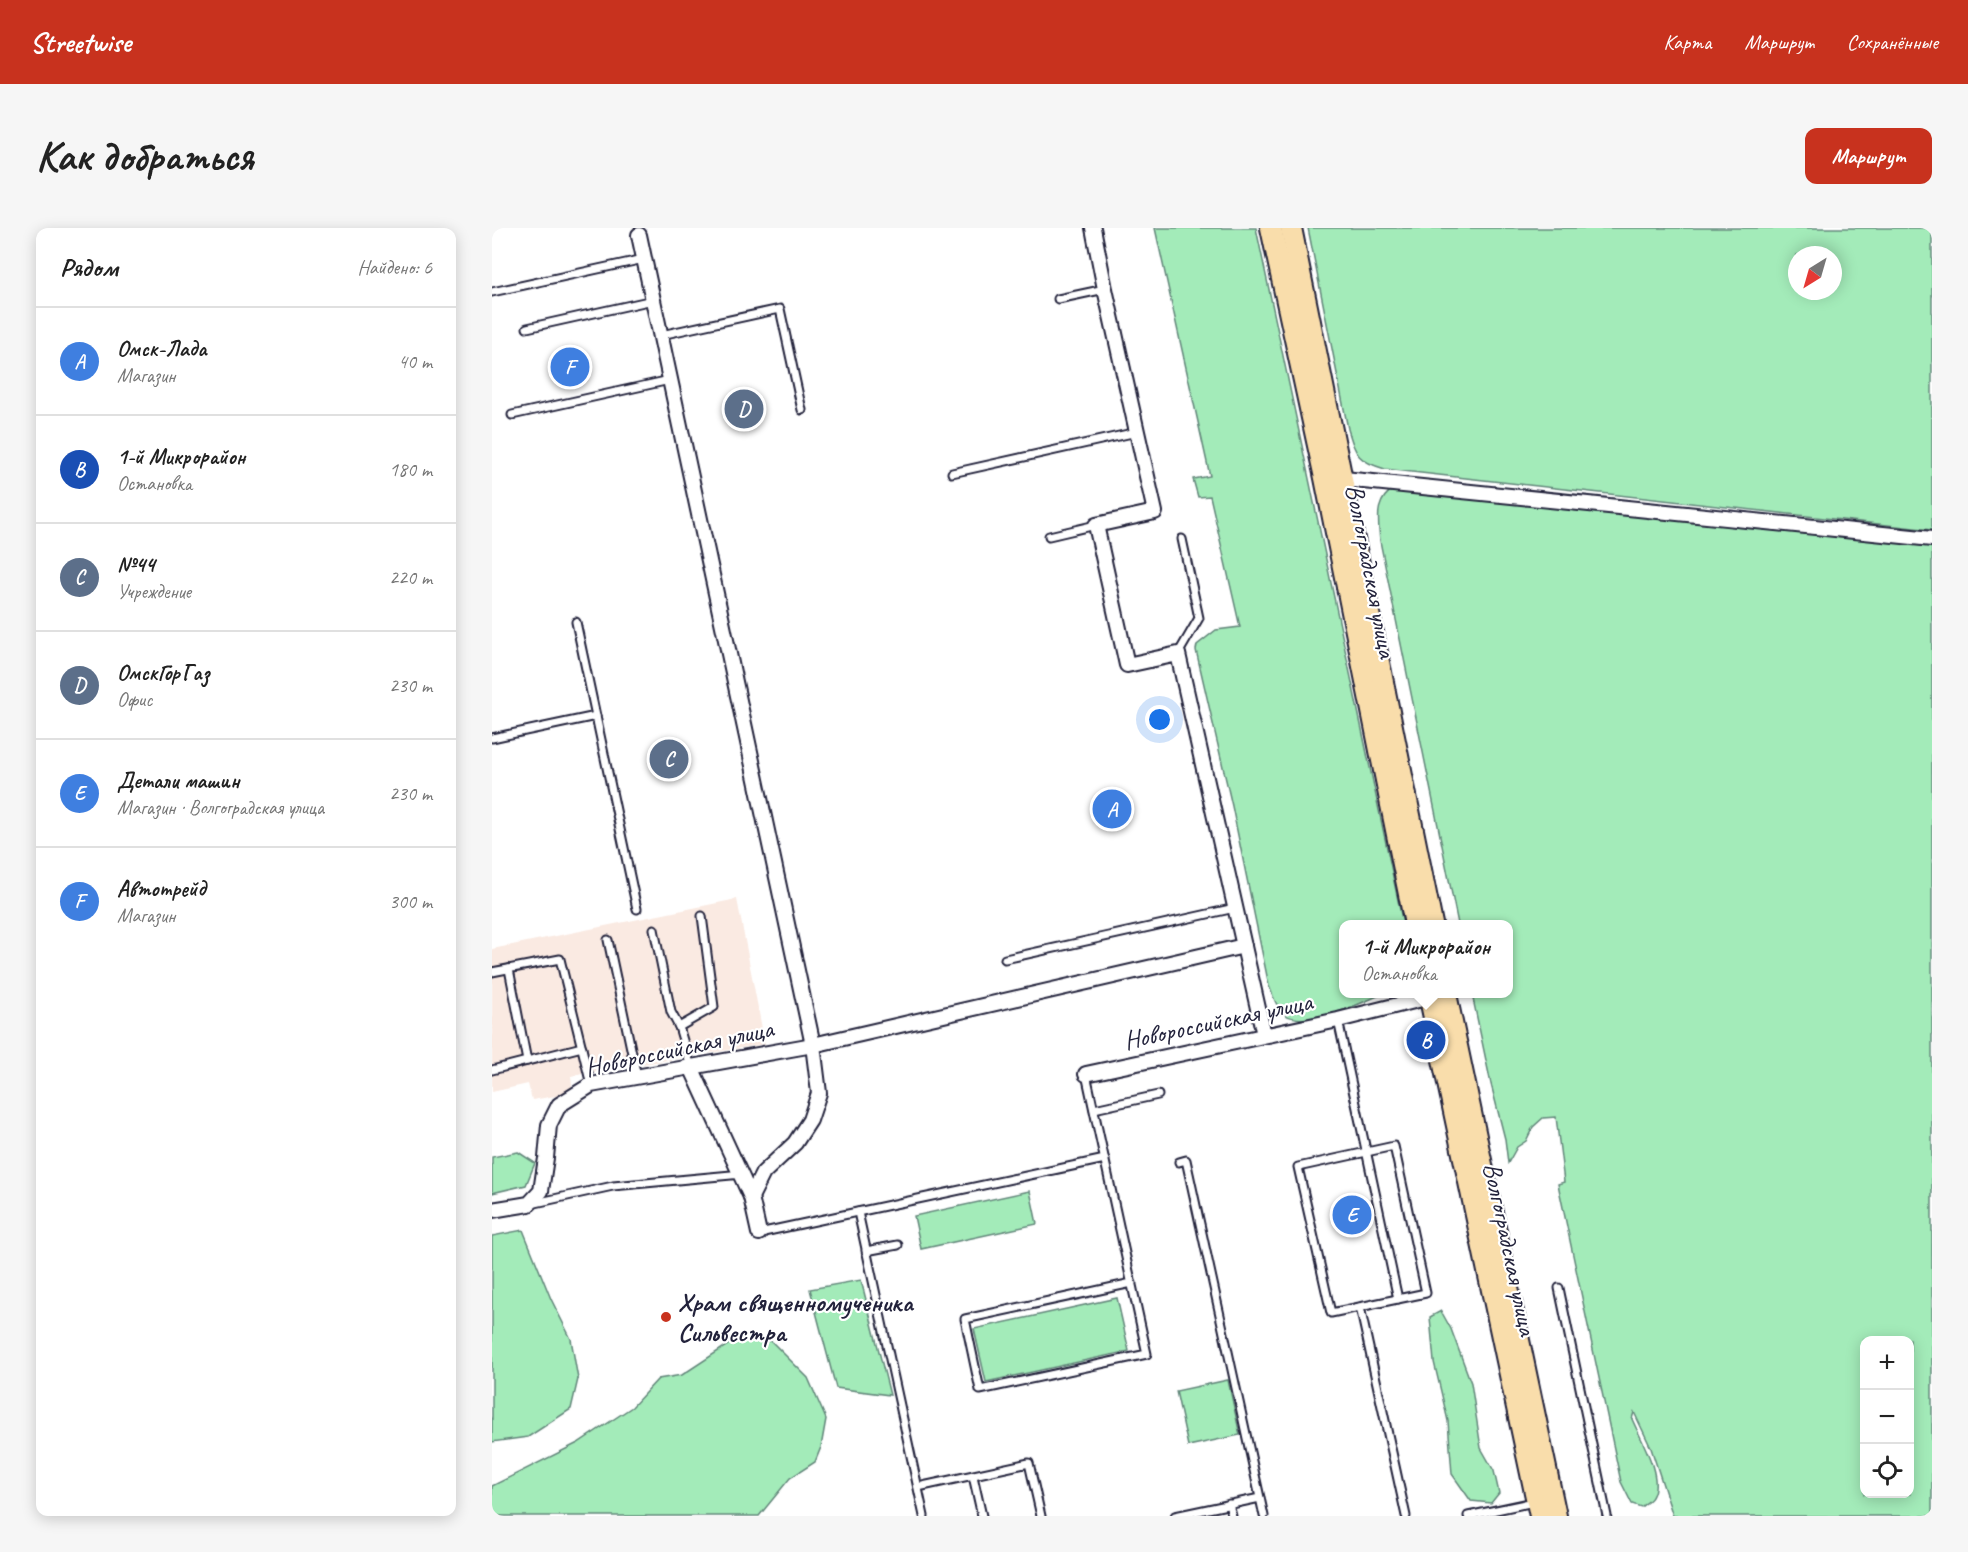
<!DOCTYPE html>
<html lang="ru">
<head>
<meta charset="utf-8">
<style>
  :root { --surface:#fff; --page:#f6f6f6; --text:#222; --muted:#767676; --line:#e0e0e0; --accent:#c8321e }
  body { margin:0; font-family:Caveat,sans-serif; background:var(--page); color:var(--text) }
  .controls { position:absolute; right:18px; bottom:18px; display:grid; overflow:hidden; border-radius:12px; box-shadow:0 3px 15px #0003 }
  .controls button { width:54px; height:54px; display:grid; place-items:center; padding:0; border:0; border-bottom:2px solid var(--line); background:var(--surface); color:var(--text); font:30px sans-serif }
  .compass { position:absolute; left:1296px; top:18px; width:54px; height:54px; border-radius:50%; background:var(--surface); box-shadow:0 3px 15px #0003; rotate:217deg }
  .you { position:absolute; left:668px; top:492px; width:21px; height:21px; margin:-15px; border:4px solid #fff; border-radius:50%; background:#1a73e8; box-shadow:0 0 0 9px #1a73e833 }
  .badge { display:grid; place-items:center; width:39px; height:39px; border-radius:50%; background:var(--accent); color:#fff; font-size:20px; font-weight:700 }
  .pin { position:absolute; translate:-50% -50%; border:3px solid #fff; box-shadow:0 2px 6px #0006 }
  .popup { position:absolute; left:847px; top:692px; width:174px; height:78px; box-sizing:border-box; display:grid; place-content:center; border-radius:12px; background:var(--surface); filter:drop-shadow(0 2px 4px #0005); font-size:20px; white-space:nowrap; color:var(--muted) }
  .popup b { font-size:22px; color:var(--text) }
  .popup::after { content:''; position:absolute; left:50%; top:100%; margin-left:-12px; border:12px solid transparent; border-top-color:var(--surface) }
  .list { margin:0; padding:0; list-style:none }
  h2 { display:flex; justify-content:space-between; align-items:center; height:78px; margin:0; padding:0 24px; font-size:26px }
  h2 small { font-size:20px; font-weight:400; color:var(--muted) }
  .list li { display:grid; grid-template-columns:39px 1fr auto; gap:18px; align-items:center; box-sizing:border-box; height:108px; padding:0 24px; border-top:2px solid var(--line) }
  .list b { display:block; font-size:22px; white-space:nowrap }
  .list p { margin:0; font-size:20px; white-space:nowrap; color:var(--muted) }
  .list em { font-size:20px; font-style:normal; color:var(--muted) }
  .icon { flex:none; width:33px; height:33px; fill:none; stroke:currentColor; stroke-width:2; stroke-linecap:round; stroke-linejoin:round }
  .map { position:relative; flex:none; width:1440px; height:1288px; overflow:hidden; border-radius:12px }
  header { display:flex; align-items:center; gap:36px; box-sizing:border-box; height:84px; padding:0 30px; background:var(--accent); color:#fff }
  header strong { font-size:28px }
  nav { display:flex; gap:33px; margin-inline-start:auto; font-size:21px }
  .intro { display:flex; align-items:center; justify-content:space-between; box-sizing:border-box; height:144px; padding:0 36px }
  h1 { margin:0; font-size:42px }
  .button { padding:15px 27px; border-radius:12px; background:var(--accent); color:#fff; font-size:21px; font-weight:700 }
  main { display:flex; gap:36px; padding:0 36px }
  aside { flex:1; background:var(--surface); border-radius:12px; box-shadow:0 3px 15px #0003 }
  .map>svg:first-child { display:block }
</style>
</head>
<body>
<header>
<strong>Streetwise</strong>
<nav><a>Карта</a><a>Маршрут</a><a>Сохранённые</a></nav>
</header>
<div class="intro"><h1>Как добраться</h1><a class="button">Маршрут</a></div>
<main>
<aside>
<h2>Рядом<small>Найдено: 6</small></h2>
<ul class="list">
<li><span class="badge" style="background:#3f7fe0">A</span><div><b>Омск-Лада</b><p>Магазин</p></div><em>40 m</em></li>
<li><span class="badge" style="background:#1a4fb4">B</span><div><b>1-й Микрорайон</b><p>Остановка</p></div><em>180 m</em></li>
<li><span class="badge" style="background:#5c6f8a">C</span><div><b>№44</b><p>Учреждение</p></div><em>220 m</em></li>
<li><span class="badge" style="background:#5c6f8a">D</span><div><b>ОмскГорГаз</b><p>Офис</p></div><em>230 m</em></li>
<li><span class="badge" style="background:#3f7fe0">E</span><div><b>Детали машин</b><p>Магазин · Волгоградская улица</p></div><em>230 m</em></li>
<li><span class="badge" style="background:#3f7fe0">F</span><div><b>Автотрейд</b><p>Магазин</p></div><em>300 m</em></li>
</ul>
</aside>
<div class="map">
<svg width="1440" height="1288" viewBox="0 0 1440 1288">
  <rect width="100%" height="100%" fill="#fff"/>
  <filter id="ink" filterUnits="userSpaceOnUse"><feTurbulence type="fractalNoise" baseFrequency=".0167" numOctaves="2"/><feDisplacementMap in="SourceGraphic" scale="12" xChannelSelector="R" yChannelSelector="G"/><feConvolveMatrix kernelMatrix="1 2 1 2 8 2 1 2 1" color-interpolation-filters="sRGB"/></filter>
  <g filter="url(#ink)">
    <polygon fill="#faeae2" points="245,671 273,816 79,848 81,865 40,872 36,856 0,864 0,721"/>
    <g fill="#a3ebb9" stroke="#62867a" stroke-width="1.5" fill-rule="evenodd">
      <path d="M663,0H764L911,696H852V766H890C868,776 814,801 792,786C784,780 781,767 777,758L740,578L704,422L705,417L724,402L748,399L718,268L706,269L701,251L718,248Z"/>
      <path d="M816,0H1440V302L893,241C865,233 864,227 856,201ZM1305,27H1341V63H1305Z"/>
      <path d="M904,259L1440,317V1288H1181L1159,1220L1142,1184L1140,1191C1148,1210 1172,1249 1160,1269C1158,1273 1152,1276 1149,1279L1140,1276L1129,1254L1066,956L1072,954L1064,889L1051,890L1041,899L1034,913L1025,919L1016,935L1013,911L999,856L980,766H1016V696H966L888,313C886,290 882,272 904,259ZM1372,1112H1418V1266H1372Z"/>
      <polygon points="26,924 43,935 34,957 0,965 0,929"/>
      <polygon points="538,963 545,996 429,1021 422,988"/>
      <polygon points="31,1002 59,1071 79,1111 86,1151 79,1181 36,1209 0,1214 0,1008"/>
      <polygon points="369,1052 398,1167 344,1160 318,1061"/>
      <polygon points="625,1070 637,1123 494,1154 482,1101"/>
      <polygon points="949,1083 959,1101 979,1155 989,1220 1002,1243 1007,1265 999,1275 979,1273 960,1246 956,1193 942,1134 938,1089"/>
      <polygon points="243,1112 279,1113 316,1150 334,1191 329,1219 323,1234 298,1250 267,1288 0,1288 0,1258 86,1215 140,1179 166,1151 190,1147"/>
      <polygon points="736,1152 748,1207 696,1218 684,1163"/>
    </g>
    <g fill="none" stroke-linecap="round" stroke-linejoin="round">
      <g stroke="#22223b" stroke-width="11">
        <g id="lane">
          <polyline points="0,64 152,31"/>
          <polyline points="566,71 613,61"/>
          <polyline points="35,100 161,72"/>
          <polyline points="169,107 288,81 310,182"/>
          <polyline points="20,187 178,152"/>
          <polyline points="460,245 645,204"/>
          <polyline points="557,308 604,297"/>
          <polyline points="84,394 145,681"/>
          <polyline points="686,426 707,390 690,311"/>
          <polyline points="0,510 104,488"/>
          <polyline points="162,701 179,784 187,799 199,839"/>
          <polyline points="116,712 145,849"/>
          <polyline points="513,731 743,680"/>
          <polyline points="17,741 35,833"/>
          <polyline points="0,744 68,731 99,857"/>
          <polyline points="846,792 906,1071"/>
          <polyline points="187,799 222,779 210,688"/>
          <polyline points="0,842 90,819"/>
          <polyline points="594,846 655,1126 488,1162 473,1091 640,1055"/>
          <polyline points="602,881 666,867"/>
          <polygon points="902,918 934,1065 839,1085 806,939"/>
          <polyline points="687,934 694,932 772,1288"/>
          <polyline points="39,976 121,958 250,946"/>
          <polyline points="366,984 432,1288"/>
          <polyline points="267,1005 613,931"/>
          <polyline points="374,1023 406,1017"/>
          <polyline points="1067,1060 1115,1288"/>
          <polyline points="868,1079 914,1288"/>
          <polyline points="481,1248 490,1288"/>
          <polyline points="426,1259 537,1235 549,1288"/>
          <polyline points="737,1276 740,1288"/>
          <polyline points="683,1288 768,1270"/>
          <polyline points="976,1288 1042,1274"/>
        </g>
      </g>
      <g stroke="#22223b" stroke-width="18">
        <g id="street">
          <polyline points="601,0 613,61 663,284 604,297 635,437 686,426 772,807"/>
          <polyline points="147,7 321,817 327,865 318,892 303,915 271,945 259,969"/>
          <polyline points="842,250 1440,311"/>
          <polyline points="199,839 259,969 267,1005"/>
          <polyline points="594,846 846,792 938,769"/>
          <polyline points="0,982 37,976 49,963 54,930 57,897 67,877 99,857 321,817 752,718"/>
        </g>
      </g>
      <g stroke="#22223b" stroke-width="24">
        <g id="primary">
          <polyline points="779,0 833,250 923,696"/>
          <polyline points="799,0 940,696"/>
          <polyline points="937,766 1048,1288"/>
          <polyline points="954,766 1064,1288"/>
        </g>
      </g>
      <use href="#lane" stroke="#fff" stroke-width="7"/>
      <use href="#street" stroke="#fff" stroke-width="14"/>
      <use href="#primary" stroke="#f9ddab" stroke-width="20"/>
    </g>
  </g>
  <circle fill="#c8321e" stroke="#fff" stroke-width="2" cx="174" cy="1089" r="6"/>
  <g text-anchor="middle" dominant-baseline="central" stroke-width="4.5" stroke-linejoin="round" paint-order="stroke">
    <g font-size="26" fill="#22223b" stroke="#fff">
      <text transform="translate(879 343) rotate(79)">Волгоградская улица</text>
      <text transform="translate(726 793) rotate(-12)">Новороссийская улица</text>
      <text transform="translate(187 820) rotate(-12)">Новороссийская улица</text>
      <text transform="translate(1018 1021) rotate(78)">Волгоградская улица</text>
    </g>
    <g font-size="26" font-weight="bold" fill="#22223b" stroke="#fff" text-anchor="start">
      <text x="186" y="1074">Храм священномученика<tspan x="186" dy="30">Сильвестра</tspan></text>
    </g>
  </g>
</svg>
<div class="controls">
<button>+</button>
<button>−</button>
<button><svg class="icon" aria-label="locate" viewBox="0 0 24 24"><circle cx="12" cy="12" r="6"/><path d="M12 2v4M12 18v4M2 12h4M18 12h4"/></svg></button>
</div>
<svg class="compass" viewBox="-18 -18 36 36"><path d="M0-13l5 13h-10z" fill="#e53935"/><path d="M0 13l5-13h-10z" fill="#767676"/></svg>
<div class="you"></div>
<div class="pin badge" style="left:620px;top:581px;background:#3f7fe0">A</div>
<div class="pin badge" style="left:934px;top:812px;background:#1a4fb4">B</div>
<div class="popup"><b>1-й Микрорайон</b>Остановка</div>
<div class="pin badge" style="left:177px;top:531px;background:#5c6f8a">C</div>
<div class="pin badge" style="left:252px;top:181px;background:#5c6f8a">D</div>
<div class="pin badge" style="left:860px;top:987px;background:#3f7fe0">E</div>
<div class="pin badge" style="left:78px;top:139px;background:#3f7fe0">F</div>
</div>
</main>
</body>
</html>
